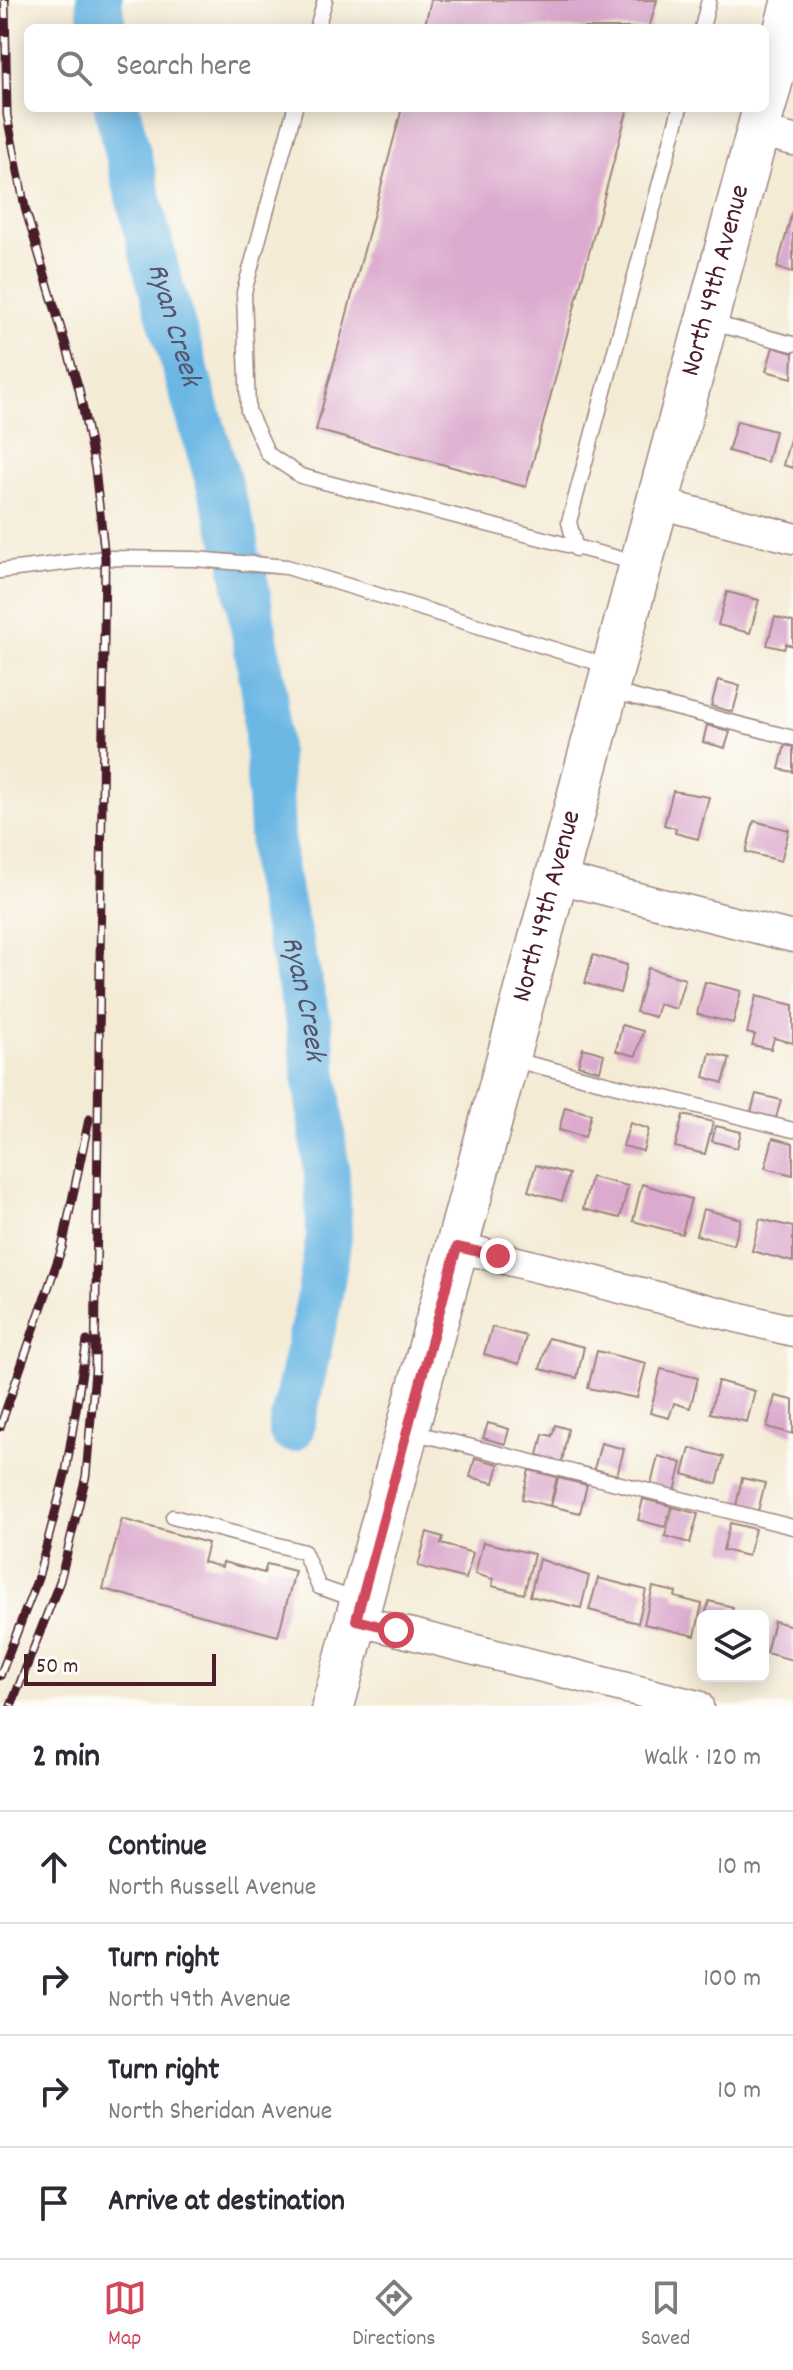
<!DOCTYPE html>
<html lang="en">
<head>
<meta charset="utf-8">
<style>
  :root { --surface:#fff; --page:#f2f2f3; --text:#2b2b33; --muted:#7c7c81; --line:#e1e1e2; --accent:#d1495b }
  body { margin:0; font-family:Dekko,sans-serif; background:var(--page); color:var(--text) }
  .controls { position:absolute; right:24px; bottom:24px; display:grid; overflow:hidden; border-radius:12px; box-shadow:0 4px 20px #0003 }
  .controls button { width:72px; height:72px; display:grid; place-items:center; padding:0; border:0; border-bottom:2px solid var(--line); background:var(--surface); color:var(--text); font:40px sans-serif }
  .scale { position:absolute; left:24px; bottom:20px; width:192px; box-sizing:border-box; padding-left:8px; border:4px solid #4a1f2b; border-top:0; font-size:22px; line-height:28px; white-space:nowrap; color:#4a1f2b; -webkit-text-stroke:6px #fdfcf7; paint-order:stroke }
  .stop { position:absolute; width:24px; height:24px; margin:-18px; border:6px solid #d1495b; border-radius:50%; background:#fff }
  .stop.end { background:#d1495b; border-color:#fff; box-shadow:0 2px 8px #0008 }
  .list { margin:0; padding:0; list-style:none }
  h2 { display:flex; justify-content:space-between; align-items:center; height:104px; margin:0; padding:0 32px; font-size:34px }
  h2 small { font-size:26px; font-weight:400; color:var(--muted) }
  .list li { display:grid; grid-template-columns:52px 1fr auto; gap:24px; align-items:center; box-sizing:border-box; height:112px; padding:0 32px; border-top:2px solid var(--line) }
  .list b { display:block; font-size:30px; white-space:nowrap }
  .list p { margin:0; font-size:26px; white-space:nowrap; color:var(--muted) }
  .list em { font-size:26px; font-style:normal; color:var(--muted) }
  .icon { flex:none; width:44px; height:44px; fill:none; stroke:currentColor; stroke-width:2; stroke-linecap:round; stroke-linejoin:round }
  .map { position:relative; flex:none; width:793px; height:1706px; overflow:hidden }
  .search { position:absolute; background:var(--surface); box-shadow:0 4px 20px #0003; left:24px; right:24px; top:24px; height:88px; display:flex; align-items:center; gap:20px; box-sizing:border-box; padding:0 28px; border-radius:12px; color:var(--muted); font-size:30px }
  .sheet { height:552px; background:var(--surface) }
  nav { display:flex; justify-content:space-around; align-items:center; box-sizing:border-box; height:112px; border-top:2px solid var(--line); background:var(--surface); font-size:22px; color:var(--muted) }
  nav a { display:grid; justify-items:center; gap:4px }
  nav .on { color:var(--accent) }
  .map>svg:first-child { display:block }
</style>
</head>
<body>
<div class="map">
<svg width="793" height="1706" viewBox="0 0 793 1706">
  <rect width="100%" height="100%" fill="#fdfcf7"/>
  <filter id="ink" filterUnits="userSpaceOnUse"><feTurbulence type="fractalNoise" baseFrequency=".0125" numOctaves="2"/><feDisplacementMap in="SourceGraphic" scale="16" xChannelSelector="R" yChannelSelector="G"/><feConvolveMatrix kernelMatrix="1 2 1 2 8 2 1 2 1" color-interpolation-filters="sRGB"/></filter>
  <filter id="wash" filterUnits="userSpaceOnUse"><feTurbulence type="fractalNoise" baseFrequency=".006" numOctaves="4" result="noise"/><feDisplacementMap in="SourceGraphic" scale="32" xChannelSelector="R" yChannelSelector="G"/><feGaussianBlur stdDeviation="1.8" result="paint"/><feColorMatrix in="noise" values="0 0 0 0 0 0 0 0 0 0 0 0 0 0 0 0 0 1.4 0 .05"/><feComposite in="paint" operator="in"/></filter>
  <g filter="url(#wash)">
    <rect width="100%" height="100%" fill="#f4ebd5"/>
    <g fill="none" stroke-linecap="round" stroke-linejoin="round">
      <g stroke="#6bb7e4" stroke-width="46">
        <polyline points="99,0 103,28"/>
        <path id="s1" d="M117,108L157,273L236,542"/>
        <path id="s2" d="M243,568L265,696L274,873L309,1023L327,1175L329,1237L318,1305L291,1429"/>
      </g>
    </g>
    <g id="blocks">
      <g fill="#dbaace">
        <polygon points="431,0 657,0 649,28 424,28"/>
        <polygon points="402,108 628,108 526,487 316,430"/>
        <polygon points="792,213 793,213 793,272 777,268"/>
        <polygon points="773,347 793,353 792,378 766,371"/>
        <polygon points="737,421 775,431 767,462 728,451"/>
        <polygon points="792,432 793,432 793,468 783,465"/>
        <polygon points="727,592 759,600 750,633 718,625"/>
        <polygon points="775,617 793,622 793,646 786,644 784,649 767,645"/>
        <polygon points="718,680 740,686 733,712 711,706"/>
        <polygon points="707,725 730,732 725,748 703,742"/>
        <polygon points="785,745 793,747 793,772 779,769"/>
        <polygon points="673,791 709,797 698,839 675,833 676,828 664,825"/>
        <polygon points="754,821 789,830 781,861 746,852"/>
        <polygon points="593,955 627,965 620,993 585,983"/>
        <polygon points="648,968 685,979 676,1009 659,1004 655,1017 636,1012"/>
        <polygon points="705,982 741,991 733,1023 697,1014"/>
        <polygon points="756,996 793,1005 793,1043 774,1038 771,1049 752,1045 755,1035 747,1033"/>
        <polygon points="622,1025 643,1031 636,1056 616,1051"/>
        <polygon points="583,1048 604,1054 600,1071 578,1065"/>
        <polygon points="710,1053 730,1058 723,1083 704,1077"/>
        <polygon points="756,1094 781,1100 776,1118 751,1112"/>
        <polygon points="565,1107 591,1114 585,1137 559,1130"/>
        <polygon points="683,1115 713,1122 705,1154 675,1147"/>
        <polygon points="630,1123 649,1129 643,1151 623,1146"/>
        <polygon points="716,1126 741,1132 737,1148 712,1141"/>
        <polygon points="773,1138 793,1143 793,1175 765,1168"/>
        <polygon points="536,1165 569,1174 562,1201 528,1191"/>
        <polygon points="591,1177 628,1186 620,1218 583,1209"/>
        <polygon points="642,1184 691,1199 682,1234 633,1221"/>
        <polygon points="703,1209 741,1219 734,1245 696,1235"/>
        <polygon points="760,1219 793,1227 793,1262 752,1251"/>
        <polygon points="492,1327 526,1336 519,1364 484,1354"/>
        <polygon points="548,1338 584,1347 577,1378 540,1369"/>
        <polygon points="597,1351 646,1363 637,1398 588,1388"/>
        <polygon points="661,1369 698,1378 690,1408 674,1403 669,1418 650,1413"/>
        <polygon points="718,1381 755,1391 747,1422 710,1413"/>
        <polygon points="775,1396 793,1400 793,1434 767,1427"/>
        <polygon points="488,1423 509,1429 505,1444 483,1438"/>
        <polygon points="555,1425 568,1429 562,1462 538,1455 543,1434 552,1436"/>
        <polygon points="601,1443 624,1449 617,1475 594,1469"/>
        <polygon points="690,1448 724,1457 717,1484 683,1474"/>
        <polygon points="658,1456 682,1463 675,1491 651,1485"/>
        <polygon points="475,1458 499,1464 494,1483 470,1477"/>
        <polygon points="529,1470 557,1477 550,1506 522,1499"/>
        <polygon points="558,1478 587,1485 580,1513 551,1506"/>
        <polygon points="742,1478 765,1483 758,1511 736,1506"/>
        <polygon points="643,1499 671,1506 665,1527 638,1520"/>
        <polygon points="673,1507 698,1514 690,1543 665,1536"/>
        <polygon points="122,1519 208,1543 203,1562 222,1567 223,1562 264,1573 267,1564 295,1571 278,1636 103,1589"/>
        <polygon points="730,1523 755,1529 748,1556 723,1550"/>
        <polygon points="427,1532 443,1537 441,1544 473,1553 466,1579 418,1566"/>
        <polygon points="483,1542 534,1554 524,1594 492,1586 493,1579 475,1574"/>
        <polygon points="539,1559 589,1576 581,1608 530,1596"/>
        <polygon points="598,1578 646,1590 638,1623 589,1610"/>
        <polygon points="653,1587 676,1592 675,1597 702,1604 695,1636 644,1624"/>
        <polygon points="709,1601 733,1607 732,1611 745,1616 705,1616"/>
        <polygon points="774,1621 793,1626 793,1660 766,1653"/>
      </g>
    </g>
  </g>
  <g filter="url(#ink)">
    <use href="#blocks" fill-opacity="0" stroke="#9f8580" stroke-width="2"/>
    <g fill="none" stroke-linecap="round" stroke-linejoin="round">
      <g stroke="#9f8580" stroke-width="17">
        <g id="lane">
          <polyline points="317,28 325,0"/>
          <polyline points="702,28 709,0"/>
          <polyline points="295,108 244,292 248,411 268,454 301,476 637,563"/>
          <polyline points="708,322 793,344"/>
          <polyline points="576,549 569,522 680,108"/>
          <polyline points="0,571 105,558 195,559 287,567 611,667"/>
          <polyline points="610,691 793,738"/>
          <polyline points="510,1059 793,1130"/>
          <polyline points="412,1432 793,1527"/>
          <polyline points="173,1517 304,1552 319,1587 360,1601"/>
        </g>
      </g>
      <g stroke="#9f8580" stroke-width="33">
        <g id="street">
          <polyline points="758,131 793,140"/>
          <polyline points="658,503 793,538"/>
          <polyline points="558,878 793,937"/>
          <polyline points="457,1247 793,1331"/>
          <polyline points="356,1620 698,1706"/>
        </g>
      </g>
      <g stroke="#9f8580" stroke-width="45">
        <g id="secondary">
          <polyline points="765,105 793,0"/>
          <path id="s3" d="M333,1706L764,108"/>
        </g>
      </g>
      <use href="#lane" stroke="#fff" stroke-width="14"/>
      <use href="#street" stroke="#fff" stroke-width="30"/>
      <use href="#secondary" stroke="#fff" stroke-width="42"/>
      <g stroke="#4a1f2b" stroke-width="9">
        <g id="rail">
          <polyline points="5,0 7,115 25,208 79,389 95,469 105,558 95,1371 86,1476 60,1581 11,1706"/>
          <polyline points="0,1427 62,1248 89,1119"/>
          <polyline points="0,1676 38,1578 66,1471 87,1341"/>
        </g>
      </g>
      <use href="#rail" stroke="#fdfcf7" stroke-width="6" stroke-dasharray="18" stroke-linecap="butt"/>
    </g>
  </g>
  <g fill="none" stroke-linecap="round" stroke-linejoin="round" filter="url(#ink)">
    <polyline stroke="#d1495b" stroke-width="10" points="396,1630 356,1620 457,1247 498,1256"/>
  </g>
  <g text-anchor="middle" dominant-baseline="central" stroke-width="8" stroke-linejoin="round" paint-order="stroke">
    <g font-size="28" fill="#4a1f2b" stroke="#fdfcf7">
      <text stroke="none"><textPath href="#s3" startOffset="1476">North 49th Avenue</textPath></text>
      <text stroke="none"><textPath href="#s3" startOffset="828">North 49th Avenue</textPath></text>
    </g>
    <g font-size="30" font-style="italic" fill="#56546c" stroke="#fdfcf7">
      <text stroke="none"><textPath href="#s1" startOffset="224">Ryan Creek</textPath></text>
      <text stroke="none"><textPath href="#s2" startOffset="436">Ryan Creek</textPath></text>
    </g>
  </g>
</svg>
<div class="controls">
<button><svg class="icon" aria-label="layers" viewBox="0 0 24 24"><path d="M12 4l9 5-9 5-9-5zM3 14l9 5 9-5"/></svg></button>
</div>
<div class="scale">50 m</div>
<div class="stop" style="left:396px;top:1630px"></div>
<div class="stop end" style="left:498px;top:1256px"></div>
<div class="search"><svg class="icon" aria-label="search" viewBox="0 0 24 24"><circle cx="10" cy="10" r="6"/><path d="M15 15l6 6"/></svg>Search here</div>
</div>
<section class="sheet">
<h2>2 min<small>Walk · 120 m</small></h2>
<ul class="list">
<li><svg class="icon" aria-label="ahead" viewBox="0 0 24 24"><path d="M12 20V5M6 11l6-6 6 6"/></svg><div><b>Continue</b><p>North Russell Avenue</p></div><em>10 m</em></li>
<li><svg class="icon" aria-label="right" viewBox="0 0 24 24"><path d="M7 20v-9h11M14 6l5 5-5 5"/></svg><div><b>Turn right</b><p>North 49th Avenue</p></div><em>100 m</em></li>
<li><svg class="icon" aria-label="right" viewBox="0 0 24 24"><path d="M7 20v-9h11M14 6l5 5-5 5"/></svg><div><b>Turn right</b><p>North Sheridan Avenue</p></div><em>10 m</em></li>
<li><svg class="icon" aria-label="arrive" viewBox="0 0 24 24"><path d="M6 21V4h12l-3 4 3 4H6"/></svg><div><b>Arrive at destination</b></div></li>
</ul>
</section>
<nav>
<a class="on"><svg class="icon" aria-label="map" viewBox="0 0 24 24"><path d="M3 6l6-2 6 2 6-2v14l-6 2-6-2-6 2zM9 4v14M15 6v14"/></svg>Map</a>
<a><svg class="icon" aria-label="directions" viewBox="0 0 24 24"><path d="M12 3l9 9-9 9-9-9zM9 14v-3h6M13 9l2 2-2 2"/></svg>Directions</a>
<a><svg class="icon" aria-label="saved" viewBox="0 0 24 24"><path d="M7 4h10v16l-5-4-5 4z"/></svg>Saved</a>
</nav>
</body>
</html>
